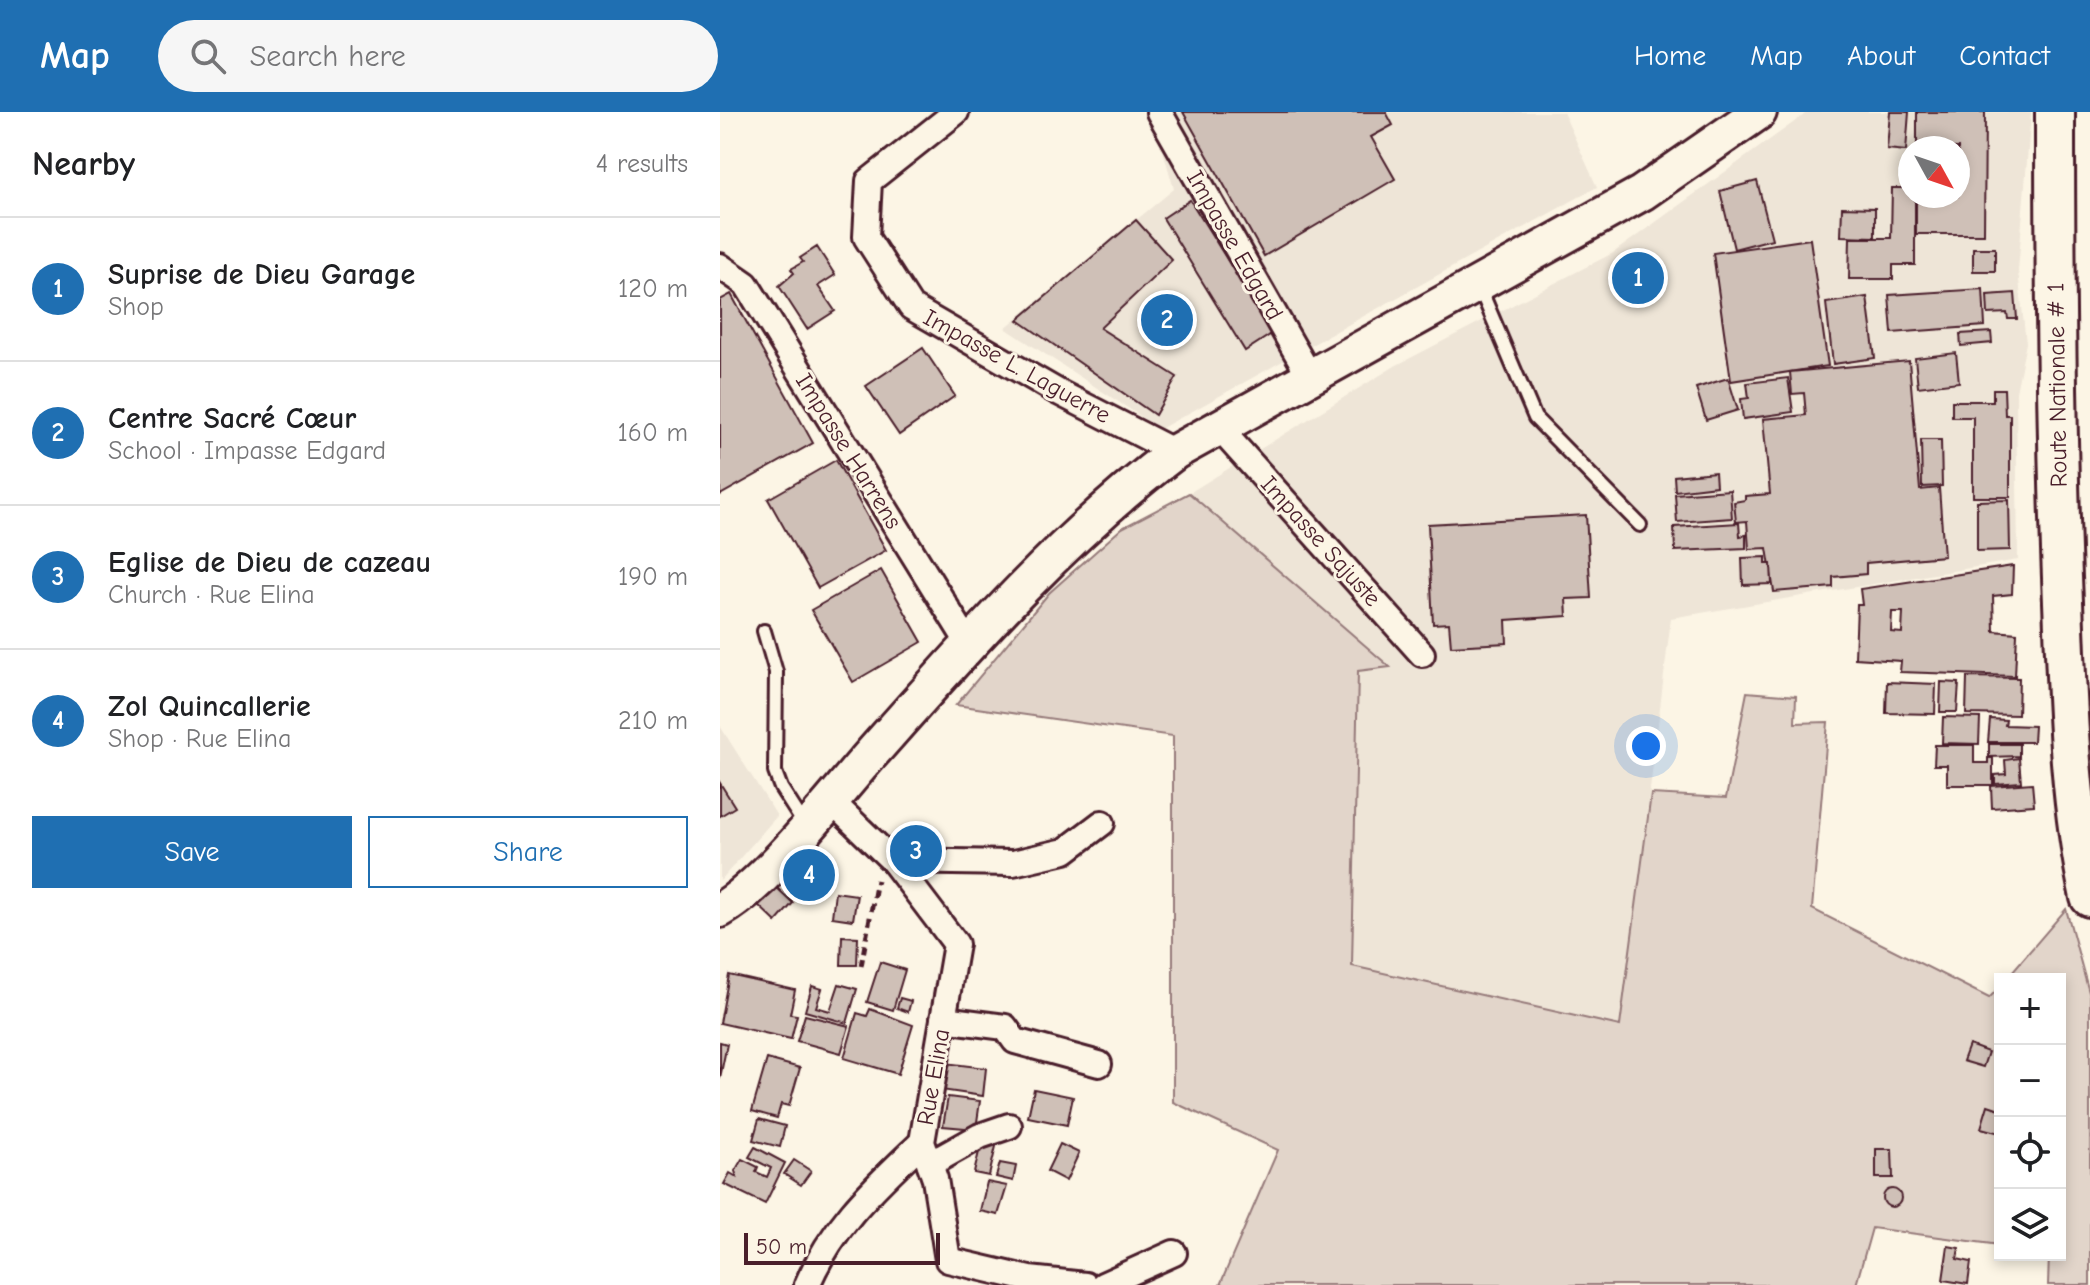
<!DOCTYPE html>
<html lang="en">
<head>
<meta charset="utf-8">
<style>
  :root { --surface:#fff; --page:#f6f6f6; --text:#202124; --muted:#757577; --line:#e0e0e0; --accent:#1f6fb2 }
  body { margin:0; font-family:"Comic Neue",sans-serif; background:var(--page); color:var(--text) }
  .controls { position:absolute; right:24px; bottom:24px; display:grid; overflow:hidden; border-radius:0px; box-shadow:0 4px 12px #0003 }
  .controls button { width:72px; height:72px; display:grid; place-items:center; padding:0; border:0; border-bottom:2px solid var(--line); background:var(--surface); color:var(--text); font:40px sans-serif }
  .compass { position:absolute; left:1178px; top:24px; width:72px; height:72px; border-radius:50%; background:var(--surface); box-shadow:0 4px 12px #0003; rotate:130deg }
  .scale { position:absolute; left:24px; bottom:20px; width:196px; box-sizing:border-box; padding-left:8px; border:4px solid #4a1f2b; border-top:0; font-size:22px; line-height:28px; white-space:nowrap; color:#4a1f2b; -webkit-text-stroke:6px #fcf5e5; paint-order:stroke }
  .you { position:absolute; left:926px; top:634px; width:28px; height:28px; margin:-20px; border:6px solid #fff; border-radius:50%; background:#1a73e8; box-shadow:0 0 0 12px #1a73e833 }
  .badge { display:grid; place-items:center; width:52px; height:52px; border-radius:50%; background:var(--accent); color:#fff; font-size:26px; font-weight:700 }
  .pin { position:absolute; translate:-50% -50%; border:4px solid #fff; box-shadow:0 2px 8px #0006 }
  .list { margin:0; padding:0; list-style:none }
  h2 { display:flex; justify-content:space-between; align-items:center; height:104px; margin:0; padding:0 32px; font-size:34px }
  h2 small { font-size:26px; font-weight:400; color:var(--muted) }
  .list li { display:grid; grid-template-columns:52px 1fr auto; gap:24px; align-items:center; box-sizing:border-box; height:144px; padding:0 32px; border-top:2px solid var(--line) }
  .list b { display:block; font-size:30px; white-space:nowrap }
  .list p { margin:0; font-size:26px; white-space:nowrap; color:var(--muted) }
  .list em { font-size:26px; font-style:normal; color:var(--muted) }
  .actions { display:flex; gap:16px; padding:24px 32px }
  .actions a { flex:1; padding:18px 0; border:2px solid var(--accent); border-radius:0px; text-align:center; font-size:28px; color:var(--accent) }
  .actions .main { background:var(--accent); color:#fff }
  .icon { flex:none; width:44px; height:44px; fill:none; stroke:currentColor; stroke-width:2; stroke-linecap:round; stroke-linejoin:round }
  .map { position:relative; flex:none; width:1370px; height:1173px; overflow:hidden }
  header { display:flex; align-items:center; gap:48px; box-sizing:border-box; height:112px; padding:0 40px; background:var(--accent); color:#fff }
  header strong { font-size:38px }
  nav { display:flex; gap:44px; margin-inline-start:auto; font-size:28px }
  .search { width:560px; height:72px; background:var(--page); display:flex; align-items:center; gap:20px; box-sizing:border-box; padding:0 28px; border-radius:44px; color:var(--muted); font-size:30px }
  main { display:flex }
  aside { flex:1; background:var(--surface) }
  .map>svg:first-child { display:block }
</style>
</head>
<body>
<header>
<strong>Map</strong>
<div class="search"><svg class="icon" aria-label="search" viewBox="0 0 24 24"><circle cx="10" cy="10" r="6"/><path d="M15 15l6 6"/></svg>Search here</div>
<nav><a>Home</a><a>Map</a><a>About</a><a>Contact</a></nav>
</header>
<main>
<aside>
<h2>Nearby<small>4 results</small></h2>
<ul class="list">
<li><span class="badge">1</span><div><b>Suprise de Dieu Garage</b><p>Shop</p></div><em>120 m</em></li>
<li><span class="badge">2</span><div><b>Centre Sacré Cœur</b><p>School · Impasse Edgard</p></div><em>160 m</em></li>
<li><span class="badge">3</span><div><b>Eglise de Dieu de cazeau</b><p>Church · Rue Elina</p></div><em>190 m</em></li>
<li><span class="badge">4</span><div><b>Zol Quincallerie</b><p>Shop · Rue Elina</p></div><em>210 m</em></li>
</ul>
<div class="actions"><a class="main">Save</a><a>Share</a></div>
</aside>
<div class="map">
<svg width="1370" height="1173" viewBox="0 0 1370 1173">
  <rect width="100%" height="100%" fill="#fcf5e5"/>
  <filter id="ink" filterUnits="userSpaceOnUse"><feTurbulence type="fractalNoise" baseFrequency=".0125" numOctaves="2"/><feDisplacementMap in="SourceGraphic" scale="16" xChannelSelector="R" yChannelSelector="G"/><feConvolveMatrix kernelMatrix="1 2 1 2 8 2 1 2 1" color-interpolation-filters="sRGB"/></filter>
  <g filter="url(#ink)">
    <g fill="#eee5d7" fill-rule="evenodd">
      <polygon points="432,0 843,0 877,75 440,317 285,216 454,77"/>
      <path d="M1088,0H1311L1298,159L1306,231L1296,280L1298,448L951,506L901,914L632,854L638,559L670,554L469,381L675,254L893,141ZM1190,36H1238V84H1190Z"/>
      <polygon points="0,614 57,704 0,769"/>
    </g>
    <g fill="#e2d5ca" stroke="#967a7a" stroke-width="2">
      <polygon points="469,381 670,555 638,559 632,854 900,914 931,682 1006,686 1027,580 1076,584 1075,611 1108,610 1092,797 1269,886 1280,875 1280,1133 1152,1116 1136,1173 500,1173 558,1038 453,990 453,624 236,593 329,481 402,416"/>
      <polygon points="1346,797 1370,884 1370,1173 1328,1173 1329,1143 1340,1143 1340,867 1286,867"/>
    </g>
    <g fill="#cfc0b7" stroke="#4a1f2b" stroke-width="2" fill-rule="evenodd">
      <polygon points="463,0 666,0 673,13 651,25 675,67 544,144"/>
      <polygon points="1170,0 1189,0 1186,39 1167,37"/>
      <polygon points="1197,0 1265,0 1264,122 1196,122 1196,84 1238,84 1238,36 1197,36"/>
      <polygon points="1037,69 1052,127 1014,137 1000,79"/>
      <polygon points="1172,76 1190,76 1190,84 1195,84 1195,153 1173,153 1173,167 1129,167 1130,126 1171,126"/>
      <polygon points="470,88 553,221 525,239 443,106"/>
      <polygon points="1122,95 1155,96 1155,125 1121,124"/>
      <polygon points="416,108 452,148 380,216 457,265 435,303 298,208"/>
      <polygon points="1090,127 1108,254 1011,269 993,141"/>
      <polygon points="97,135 115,163 98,174 115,199 87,217 59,174 74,161 71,157 83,150 80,146"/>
      <rect x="1253" y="136" width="22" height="23"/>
      <polygon points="1263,177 1265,214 1172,221 1169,183"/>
      <polygon points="1295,181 1297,207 1288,207 1287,201 1268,202 1267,183"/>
      <polygon points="11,182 93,331 0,383 0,188"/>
      <polygon points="1147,185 1155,246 1113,252 1106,191"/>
      <polygon points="1271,220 1272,231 1241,234 1240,222"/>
      <polygon points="203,236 235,284 179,323 146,274"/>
      <polygon points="1236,241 1239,270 1198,275 1195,246"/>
      <polygon points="1189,249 1200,378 1219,376 1224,444 1146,451 1146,462 1113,465 1113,475 1054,480 1047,436 1029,437 1027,409 1016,410 1014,390 1025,388 1025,384 1050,382 1043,307 1086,303 1084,281 1072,282 1070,260"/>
      <polygon points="1008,266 1018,298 986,308 976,276"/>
      <polygon points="1068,266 1073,300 1023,307 1021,287 1029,286 1027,271"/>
      <polygon points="1273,277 1284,277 1285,303 1290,303 1290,385 1253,385 1253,305 1232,305 1232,289 1273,289"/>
      <polygon points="1201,328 1221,328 1222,374 1202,375"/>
      <polygon points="116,348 166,438 98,476 48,387"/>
      <polygon points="995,360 996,374 955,379 954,364"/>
      <polygon points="1010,378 1012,406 957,410 955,382"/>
      <polygon points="1289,388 1290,438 1257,439 1257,389"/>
      <polygon points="866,403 871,486 846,487 847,504 786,508 787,531 731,534 729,511 713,512 708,412"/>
      <polygon points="1019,411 1020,424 1026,423 1026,436 955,439 954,415"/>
      <polygon points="1046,445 1046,452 1051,452 1052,472 1023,473 1022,446"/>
      <path d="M1293,454L1292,482L1273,484L1274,519L1297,521L1295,564L1180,560L1181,549L1135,546L1137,493H1142L1140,477ZM1172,500H1183L1182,521L1171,520Z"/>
      <polygon points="161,458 202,530 133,570 91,498"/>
      <polygon points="1247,565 1299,566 1298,603 1246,602"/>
      <polygon points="1167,570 1216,572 1215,602 1166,601"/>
      <polygon points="1221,570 1239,571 1237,600 1220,600"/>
      <polygon points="1223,605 1260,606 1259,632 1222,631"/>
      <polygon points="1270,607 1286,608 1285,613 1314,614 1313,630 1268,630"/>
      <polygon points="1269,632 1299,632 1299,644 1269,645"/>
      <polygon points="1215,633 1254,633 1254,651 1268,651 1268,646 1273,646 1273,673 1227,673 1227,653 1214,653"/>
      <polygon points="1299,646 1301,670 1275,672 1275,663 1286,662 1285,648"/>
      <polygon points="0,671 15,695 0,704"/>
      <polygon points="1312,671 1314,693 1272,696 1271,674"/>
      <polygon points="54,773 73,791 56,810 36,791"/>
      <polygon points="115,780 137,783 133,808 112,805"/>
      <polygon points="122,824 138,825 137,853 121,853"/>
      <polygon points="160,850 185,858 173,898 147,890"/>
      <polygon points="9,863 75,878 70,902 77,903 71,927 0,911"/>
      <polygon points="119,872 137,877 127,911 85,899 92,874 102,877 96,895 110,899"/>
      <polygon points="180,886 191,889 188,900 177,896"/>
      <polygon points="150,897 193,913 178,962 124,946 137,901 147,904"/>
      <polygon points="85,903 129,914 121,941 77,929"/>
      <polygon points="0,930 7,932 0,966"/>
      <polygon points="1249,933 1268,940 1263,955 1243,949"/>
      <polygon points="47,947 80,956 69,994 61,992 57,1006 32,999"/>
      <polygon points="225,951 266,956 263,984 221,978"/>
      <polygon points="314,977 353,985 347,1013 308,1005"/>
      <polygon points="228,985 260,989 256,1017 223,1014"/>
      <polygon points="1268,993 1280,997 1280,1021 1261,1016"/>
      <polygon points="39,1007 65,1014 60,1035 33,1028"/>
      <polygon points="262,1027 277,1030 269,1064 254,1061"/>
      <polygon points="340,1032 359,1041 346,1069 327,1059"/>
      <polygon points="35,1035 65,1051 45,1092 4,1072 10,1061 17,1065 15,1059 22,1047 38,1055 36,1060 47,1065 51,1056 29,1045"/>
      <polygon points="1156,1037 1172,1037 1173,1066 1156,1066"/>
      <polygon points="74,1048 91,1059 81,1073 64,1062"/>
      <polygon points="280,1051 296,1054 293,1069 276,1065"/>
      <polygon points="267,1070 287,1074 278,1103 260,1099"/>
      <circle cx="1172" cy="1086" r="9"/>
      <polygon points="1228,1134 1239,1136 1237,1147 1251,1150 1248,1172 1223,1168"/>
    </g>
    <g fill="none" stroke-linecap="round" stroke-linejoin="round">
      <g stroke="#4a1f2b" stroke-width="18">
        <g id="lane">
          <polyline points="759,174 815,306 920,413"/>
          <polyline points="44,519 56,560 55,660 61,676 86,715"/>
        </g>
      </g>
      <g stroke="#4a1f2b" stroke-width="30">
        <g id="street">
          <polyline points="236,0 149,69 146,125 191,195 338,280 455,340"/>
          <polyline points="439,0 591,266"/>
          <polyline points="0,154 26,172 249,532"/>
          <polyline points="500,317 702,542"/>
          <polyline points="110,688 173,749 236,832 202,1030 215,1067 228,1148 309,1167 365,1173"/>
          <polyline points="173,749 293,751 345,739 382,711"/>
          <polyline points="223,907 285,915 295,929 379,952"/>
          <polyline points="210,1052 260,1024 289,1014"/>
          <path d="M87,1173C114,1111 154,1076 202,1030"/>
          <polyline points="383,1173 454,1141"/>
        </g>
      </g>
      <g stroke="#4a1f2b" stroke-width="40">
        <path id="secondary" d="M0,798C47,772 114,684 152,641C247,534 341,426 455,340L922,81L1039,0"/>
      </g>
      <g stroke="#4a1f2b" stroke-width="44">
        <path id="primary" d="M1335,0C1335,163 1336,326 1343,490C1347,588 1349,688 1370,785"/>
      </g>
      <polyline stroke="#4a1f2b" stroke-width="5" stroke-dasharray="8 6" stroke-linecap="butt" points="141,854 157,768"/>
      <use href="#lane" stroke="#fcf5e5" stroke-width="12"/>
      <use href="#street" stroke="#fcf5e5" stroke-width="24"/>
      <use href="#secondary" stroke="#fcf5e5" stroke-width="34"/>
      <use href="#primary" stroke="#fcf5e5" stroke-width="38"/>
    </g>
  </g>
  <g text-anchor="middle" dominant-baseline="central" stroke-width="6" stroke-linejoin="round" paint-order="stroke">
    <g font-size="24" fill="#4a1f2b" stroke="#fcf5e5">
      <text transform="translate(515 133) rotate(60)">Impasse Edgard</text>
      <text transform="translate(297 254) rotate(29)">Impasse L. Laguerre</text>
      <text transform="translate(1337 273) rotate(-91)">Route Nationale # 1</text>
      <text transform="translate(129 339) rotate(58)">Impasse Harrens</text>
      <text transform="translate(601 429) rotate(48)">Impasse Sajuste</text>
      <text transform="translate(213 965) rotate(-80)">Rue Elina</text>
    </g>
  </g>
</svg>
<div class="controls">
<button>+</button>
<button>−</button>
<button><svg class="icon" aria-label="locate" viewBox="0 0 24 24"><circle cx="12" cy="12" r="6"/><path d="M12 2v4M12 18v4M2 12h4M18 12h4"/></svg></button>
<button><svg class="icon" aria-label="layers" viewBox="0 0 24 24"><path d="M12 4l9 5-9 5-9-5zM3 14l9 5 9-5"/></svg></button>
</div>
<svg class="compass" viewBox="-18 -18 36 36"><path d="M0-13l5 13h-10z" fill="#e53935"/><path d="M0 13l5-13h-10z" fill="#757577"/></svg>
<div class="scale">50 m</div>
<div class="you"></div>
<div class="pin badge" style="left:918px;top:166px">1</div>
<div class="pin badge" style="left:447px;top:208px">2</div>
<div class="pin badge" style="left:196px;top:739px">3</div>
<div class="pin badge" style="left:89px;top:763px">4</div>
</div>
</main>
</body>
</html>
